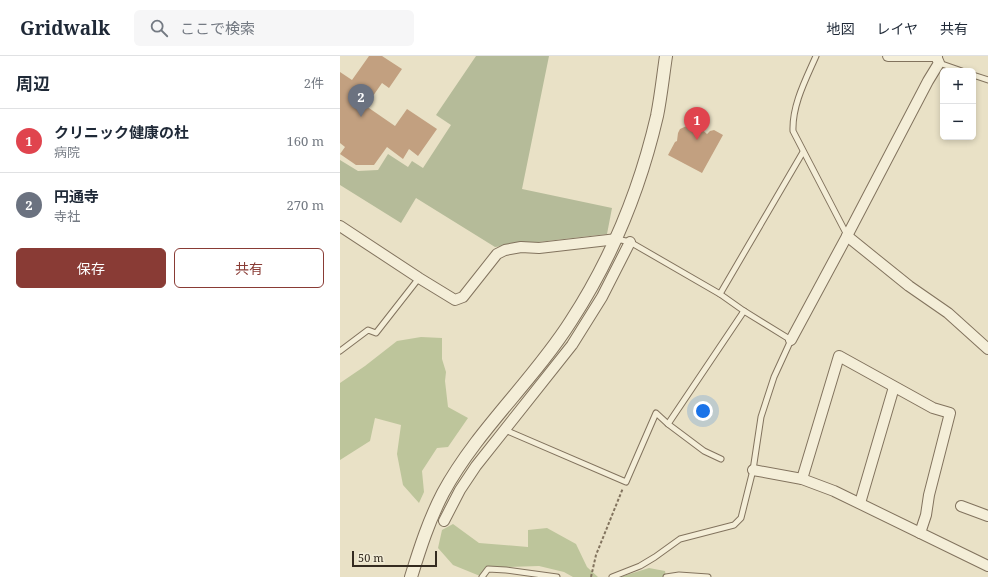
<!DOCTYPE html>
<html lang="ja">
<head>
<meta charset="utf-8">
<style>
  :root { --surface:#fff; --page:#f6f6f7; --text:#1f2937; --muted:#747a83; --line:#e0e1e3; --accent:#893b35 }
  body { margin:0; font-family:"Noto Serif","Noto Sans JP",serif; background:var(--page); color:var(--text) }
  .controls { position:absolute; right:12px; top:12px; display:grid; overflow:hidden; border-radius:6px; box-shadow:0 2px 6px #0003 }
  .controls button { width:36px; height:36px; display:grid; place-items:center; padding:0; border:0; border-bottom:1px solid var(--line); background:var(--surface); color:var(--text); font:20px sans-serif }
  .scale { position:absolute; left:12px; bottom:10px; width:85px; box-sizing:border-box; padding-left:4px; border:2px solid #342b20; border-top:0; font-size:11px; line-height:14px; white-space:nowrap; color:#342b20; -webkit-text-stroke:3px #f1ebd5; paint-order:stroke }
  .you { position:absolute; left:363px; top:355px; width:14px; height:14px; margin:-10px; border:3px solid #fff; border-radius:50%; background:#1a73e8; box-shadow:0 0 0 6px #1a73e833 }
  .badge { display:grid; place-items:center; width:26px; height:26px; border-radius:50%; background:var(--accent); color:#fff; font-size:13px; font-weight:700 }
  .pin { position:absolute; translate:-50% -33px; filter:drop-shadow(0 1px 2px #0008) }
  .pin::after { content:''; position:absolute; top:21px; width:14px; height:12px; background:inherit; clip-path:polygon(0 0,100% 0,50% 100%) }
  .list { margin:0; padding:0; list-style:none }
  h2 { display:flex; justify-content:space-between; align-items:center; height:52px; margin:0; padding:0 16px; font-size:17px }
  h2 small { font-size:13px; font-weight:400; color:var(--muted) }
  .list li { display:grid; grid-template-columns:26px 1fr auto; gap:12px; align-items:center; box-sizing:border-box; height:64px; padding:0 16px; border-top:1px solid var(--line) }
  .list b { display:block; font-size:15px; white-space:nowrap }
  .list p { margin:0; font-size:13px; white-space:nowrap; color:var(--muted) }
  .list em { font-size:13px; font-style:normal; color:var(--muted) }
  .actions { display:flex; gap:8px; padding:12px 16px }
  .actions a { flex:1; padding:9px 0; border:1px solid var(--accent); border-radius:6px; text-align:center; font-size:14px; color:var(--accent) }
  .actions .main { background:var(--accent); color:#fff }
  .icon { flex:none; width:22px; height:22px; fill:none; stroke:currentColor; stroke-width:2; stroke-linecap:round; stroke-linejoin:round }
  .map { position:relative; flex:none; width:648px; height:521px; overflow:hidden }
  header { display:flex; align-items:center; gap:24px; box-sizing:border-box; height:56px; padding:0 20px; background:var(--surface); border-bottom:1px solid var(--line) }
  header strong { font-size:19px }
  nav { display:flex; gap:22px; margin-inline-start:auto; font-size:14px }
  .search { width:280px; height:36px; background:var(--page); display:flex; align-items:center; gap:10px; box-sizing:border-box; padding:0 14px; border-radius:6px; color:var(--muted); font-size:15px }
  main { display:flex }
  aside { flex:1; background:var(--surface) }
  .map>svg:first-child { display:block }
</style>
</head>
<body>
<header>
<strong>Gridwalk</strong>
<div class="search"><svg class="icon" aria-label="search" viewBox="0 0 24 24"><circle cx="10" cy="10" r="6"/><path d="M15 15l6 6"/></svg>ここで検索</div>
<nav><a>地図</a><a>レイヤ</a><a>共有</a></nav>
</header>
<main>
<aside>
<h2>周辺<small>2件</small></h2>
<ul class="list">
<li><span class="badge" style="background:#e0444e">1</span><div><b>クリニック健康の杜</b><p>病院</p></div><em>160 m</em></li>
<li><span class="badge" style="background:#6b7280">2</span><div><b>円通寺</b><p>寺社</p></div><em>270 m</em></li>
</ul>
<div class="actions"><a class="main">保存</a><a>共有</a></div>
</aside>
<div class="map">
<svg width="648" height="521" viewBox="0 0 648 521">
  <rect width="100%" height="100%" fill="#e9e1c6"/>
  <g fill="#bdc59b">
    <polygon points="81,281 102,282 102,303 106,316 105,325 108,351 128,362 108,391 97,392 82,415 84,436 79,447 63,429 57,398 61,369 35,362 30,385 0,404 0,327 25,310 57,285"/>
    <polygon points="113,468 139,487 188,491 188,474 207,472 236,488 247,511 258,521 233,521 224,516 199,510 165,511 140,520 113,509 98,492 102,474"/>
    <polygon points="309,512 325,515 326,521 280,521"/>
  </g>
  <polygon fill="#b5bb99" points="136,0 209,0 182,133 272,152 267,178 155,191 76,142 61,167 0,129 0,104 18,115 38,114 48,98 68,111 72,105 83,112 111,69 96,59"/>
  <g fill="#c2a080">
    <polygon points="29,0 42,0 62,13 49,32 42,27 26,50 55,70 67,53 97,73 78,100 69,93 63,103 47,91 34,109 16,109 0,98 5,91 0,87 0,16 12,24"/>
    <polygon points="351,68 358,70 367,78 370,75 374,74 383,79 362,117 328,99 335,86 337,85 338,77 340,73"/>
  </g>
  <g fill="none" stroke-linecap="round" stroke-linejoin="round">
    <g stroke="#82735e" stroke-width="7">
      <g id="service">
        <path d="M476,0C466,23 452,49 453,75L507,179"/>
        <polyline points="599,7 622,15"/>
        <polyline points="633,19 648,24"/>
        <polyline points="380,238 463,96"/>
        <polyline points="0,295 28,274 36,277 79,222"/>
        <polyline points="165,374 286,426 316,357 328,368"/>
        <polyline points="381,403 364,395 328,368 404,255"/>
        <polyline points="142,521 148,513 166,514 217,521"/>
        <polyline points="272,521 300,510 315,501 340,483 394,469 401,462 413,414 421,361 434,321 451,284 404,255 380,238 290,186 277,183"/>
        <polyline points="326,521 339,519 368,521"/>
      </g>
    </g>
    <g stroke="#82735e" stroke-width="12">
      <g id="minor">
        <polyline points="548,0 597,0"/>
        <polyline points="0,170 79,222 115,244 123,241 157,198 165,194 181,191 199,192 277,183"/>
        <polyline points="507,180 569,230 608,257 648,293"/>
        <polyline points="451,284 507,180 588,25 599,7 596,0"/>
        <polyline points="413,414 462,423 494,435 648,510"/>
        <polyline points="462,423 499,300 593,352 610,357 589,439 586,459 580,477"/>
        <polyline points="520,447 554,331"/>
        <polyline points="621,450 648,460"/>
        <polyline points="104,465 120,434 136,410 232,289 262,241 290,186"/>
      </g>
    </g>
    <g stroke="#82735e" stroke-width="14">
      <path id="tertiary" d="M71,521C80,492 89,464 103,437C137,374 193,325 231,265C272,202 300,133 317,60C321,40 323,20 326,0"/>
    </g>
    <polyline stroke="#82735e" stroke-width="2" stroke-dasharray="3 2" stroke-linecap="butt" points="251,521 256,499 283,432"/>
    <use href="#service" stroke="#f4eed8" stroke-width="5"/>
    <use href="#minor" stroke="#f4eed8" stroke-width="10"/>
    <use href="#tertiary" stroke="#f4eed8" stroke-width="12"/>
  </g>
</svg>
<div class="controls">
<button>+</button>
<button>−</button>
</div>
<div class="scale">50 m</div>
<div class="you"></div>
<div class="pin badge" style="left:357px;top:84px;background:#e0444e">1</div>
<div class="pin badge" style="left:21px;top:61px;background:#6b7280">2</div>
</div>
</main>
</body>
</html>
